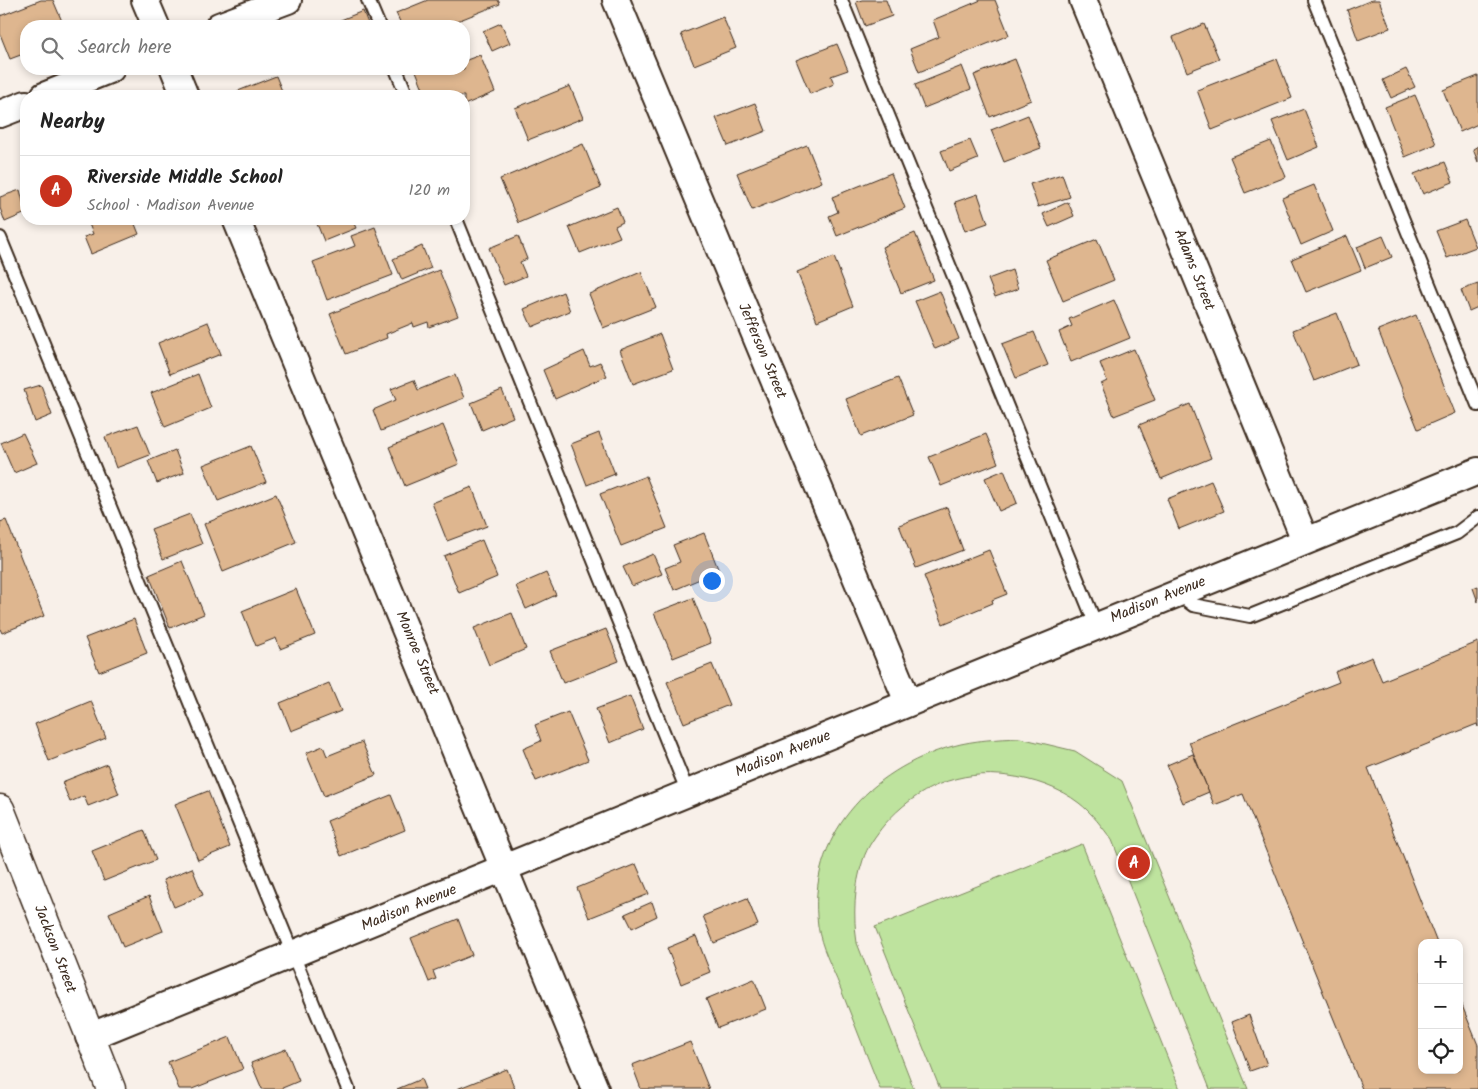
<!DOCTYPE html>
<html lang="en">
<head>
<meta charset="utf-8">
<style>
  :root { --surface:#fff; --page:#f6f6f6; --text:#222; --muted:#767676; --line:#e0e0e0; --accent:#c8321e }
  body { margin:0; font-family:Kalam,sans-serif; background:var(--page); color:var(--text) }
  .controls { position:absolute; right:15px; bottom:15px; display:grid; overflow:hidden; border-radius:10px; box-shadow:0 2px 8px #0003 }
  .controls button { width:45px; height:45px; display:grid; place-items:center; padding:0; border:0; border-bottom:1px solid var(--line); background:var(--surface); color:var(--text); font:25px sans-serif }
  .you { position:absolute; left:711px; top:580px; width:18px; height:18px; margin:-12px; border:4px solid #fff; border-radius:50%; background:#1a73e8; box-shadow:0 0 0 8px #1a73e833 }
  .badge { display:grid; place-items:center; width:32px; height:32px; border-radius:50%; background:var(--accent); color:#fff; font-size:16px; font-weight:700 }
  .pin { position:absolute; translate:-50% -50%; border:2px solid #fff; box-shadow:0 1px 5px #0006 }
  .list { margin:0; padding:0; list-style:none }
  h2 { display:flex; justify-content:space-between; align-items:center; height:65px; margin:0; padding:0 20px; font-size:21px }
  h2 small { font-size:16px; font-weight:400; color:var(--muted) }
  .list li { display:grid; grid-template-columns:32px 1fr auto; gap:15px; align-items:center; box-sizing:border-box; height:70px; padding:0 20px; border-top:1px solid var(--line) }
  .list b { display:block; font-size:19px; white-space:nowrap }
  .list p { margin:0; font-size:16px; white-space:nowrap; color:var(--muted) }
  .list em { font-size:16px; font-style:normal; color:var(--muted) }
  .icon { flex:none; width:28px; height:28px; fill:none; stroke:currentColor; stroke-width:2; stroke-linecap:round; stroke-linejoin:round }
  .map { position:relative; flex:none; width:1478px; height:1089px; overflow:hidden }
  .search { position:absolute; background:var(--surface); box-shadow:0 2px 8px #0003; left:20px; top:20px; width:450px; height:55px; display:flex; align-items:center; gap:12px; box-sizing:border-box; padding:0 18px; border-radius:20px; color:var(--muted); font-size:19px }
  .panel { position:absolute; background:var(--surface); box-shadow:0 2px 8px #0003; left:20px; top:90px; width:450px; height:135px; border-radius:20px }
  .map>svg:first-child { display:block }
</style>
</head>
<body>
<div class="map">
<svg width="1478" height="1089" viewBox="0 0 1478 1089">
  <rect width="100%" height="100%" fill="#f8f0e9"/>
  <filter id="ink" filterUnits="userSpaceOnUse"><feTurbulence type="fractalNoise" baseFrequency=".02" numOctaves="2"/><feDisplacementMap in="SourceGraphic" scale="10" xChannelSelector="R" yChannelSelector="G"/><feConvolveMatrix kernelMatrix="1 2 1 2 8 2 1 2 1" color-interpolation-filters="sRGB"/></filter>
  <g filter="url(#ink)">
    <g fill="#bee39e" stroke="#7c865e">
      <path d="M1020,738L1075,751L1122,781L1248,1089H1210L1112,840C1102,827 1092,813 1079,803C1060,788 1032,779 1009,776C959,769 916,788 884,825C876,835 867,847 863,860C854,887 853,916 857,943L914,1089H880C867,1055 853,1021 840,987C832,967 821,947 818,926C806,837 870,769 953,746C974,740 998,739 1020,738Z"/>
      <polygon points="1082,844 1180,1089 940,1089 875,927"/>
    </g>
    <g fill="#deb68f" stroke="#3b2a1e">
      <polygon points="41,0 53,0 64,26 26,26 26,53 10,59 0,34 0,16"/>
      <polygon points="428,0 498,0 500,4 445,26 402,26 396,13"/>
      <polygon points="862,0 886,0 892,16 865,26 856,2"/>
      <polygon points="981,0 995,0 1009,35 919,72 910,49 939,37 933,20"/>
      <polygon points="1372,0 1379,0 1390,28 1358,40 1347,10"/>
      <polygon points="363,11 369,26 326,26"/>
      <polygon points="723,17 736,48 694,65 681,34"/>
      <polygon points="501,23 510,43 492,51 483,31"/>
      <polygon points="1204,24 1219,59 1187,72 1173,37"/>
      <polygon points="837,44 848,70 831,76 834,84 810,94 796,60"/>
      <polygon points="480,55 495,92 464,105 464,96 426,96 416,71 421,69 464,69 464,61"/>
      <polygon points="1015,59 1031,100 990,117 974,75"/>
      <polygon points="1277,59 1292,98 1212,130 1197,90"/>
      <polygon points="962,66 971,89 924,108 915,85"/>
      <polygon points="1406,69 1415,87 1391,98 1383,80"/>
      <polygon points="276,76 284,96 240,96 238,91"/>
      <polygon points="1478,76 1478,124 1460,132 1443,90"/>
      <polygon points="570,86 583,118 528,140 515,108"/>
      <polygon points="1415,95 1436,144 1405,157 1385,107"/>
      <polygon points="755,103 766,131 728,146 716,118"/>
      <polygon points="1304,109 1319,147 1288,160 1272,121"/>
      <polygon points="1028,115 1041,148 1004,162 991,130"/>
      <polygon points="970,140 978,159 949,171 941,151"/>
      <polygon points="1271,141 1286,177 1245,193 1230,157"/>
      <polygon points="583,144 601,188 519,223 500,179"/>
      <polygon points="807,145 822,182 752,210 737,173"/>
      <polygon points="1478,146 1478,162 1473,149"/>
      <polygon points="1445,162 1453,182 1423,194 1414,174"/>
      <polygon points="891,173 905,208 837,236 829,216 838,212 832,197"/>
      <polygon points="1062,174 1070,197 1038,207 1030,184"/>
      <polygon points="1314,185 1333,231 1301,245 1282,198"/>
      <polygon points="20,190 26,213 5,222 0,208 0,197"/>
      <polygon points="978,194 988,223 965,231 955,202"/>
      <polygon points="1068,202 1074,216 1049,227 1043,214"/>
      <polygon points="617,207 623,222 615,226 620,237 580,253 569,227"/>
      <polygon points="87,219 133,219 139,234 91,254 84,237 93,234"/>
      <polygon points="315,219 352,219 356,228 324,241"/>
      <polygon points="1465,220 1476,247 1447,258 1436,231"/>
      <polygon points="375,227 393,275 327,300 313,262 355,246 351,236"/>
      <polygon points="915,233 934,280 901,293 882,247"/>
      <polygon points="518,236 527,259 520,262 526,276 504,285 489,248"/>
      <polygon points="1347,236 1361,270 1306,292 1292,259"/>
      <polygon points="1383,236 1392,257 1365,268 1357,247"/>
      <polygon points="1097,239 1114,280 1063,301 1046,260"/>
      <polygon points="422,246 431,268 402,280 393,259"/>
      <polygon points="834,257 853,306 817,321 797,272"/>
      <polygon points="439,270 458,316 429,327 428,322 414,327 413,323 386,334 387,338 346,354 330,314"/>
      <polygon points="1012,270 1018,289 995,297 988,279"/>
      <polygon points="641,272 656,307 603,328 589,294"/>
      <polygon points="1478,284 1478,307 1469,311 1461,290"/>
      <polygon points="940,291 959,339 935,349 915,301"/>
      <polygon points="563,292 570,311 532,327 524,309"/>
      <polygon points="1114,300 1130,338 1071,362 1059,332 1072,326 1069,319"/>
      <polygon points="1337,313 1357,364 1314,381 1293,330"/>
      <polygon points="1416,315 1455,413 1418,429 1378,330"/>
      <polygon points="208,322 221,354 170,374 158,343"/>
      <polygon points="1034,332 1048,365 1016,378 1002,344"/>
      <polygon points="660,334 673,369 633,384 620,350"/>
      <polygon points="1134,349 1155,400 1114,416 1101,384 1107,381 1100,363"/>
      <polygon points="584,351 590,366 600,362 607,376 555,399 543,370"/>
      <polygon points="198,374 211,408 165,427 151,393"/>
      <polygon points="455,375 464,398 381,431 373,410 396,400 391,389 414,380 418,390"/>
      <polygon points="898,378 913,415 861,436 846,399"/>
      <polygon points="41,385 52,415 35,422 24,390"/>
      <polygon points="502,390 513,417 482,430 471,403"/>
      <polygon points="1190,404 1211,458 1161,479 1139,425"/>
      <polygon points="138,425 150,455 116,468 105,437"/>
      <polygon points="443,425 459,464 405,486 389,447"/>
      <polygon points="23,433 37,463 14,473 1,443"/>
      <polygon points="599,433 615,474 587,485 571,444"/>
      <polygon points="986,434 998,463 941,486 929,457"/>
      <polygon points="251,446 266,482 218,501 203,465"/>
      <polygon points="175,450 184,473 157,483 148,461"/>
      <polygon points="1004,470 1017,503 999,511 985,478"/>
      <polygon points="646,476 667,528 621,546 600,494"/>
      <polygon points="1211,481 1224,511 1179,529 1167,499"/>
      <polygon points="472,487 487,526 447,541 432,503"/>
      <polygon points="276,494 296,542 223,572 204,524"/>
      <polygon points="947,507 963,550 916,568 899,525"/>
      <polygon points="190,514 202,544 163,559 151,529"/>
      <polygon points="6,520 44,616 2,633 0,629 0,522"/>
      <polygon points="704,533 719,571 674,590 665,568 680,562 673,545"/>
      <polygon points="482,540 497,577 459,593 444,556"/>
      <polygon points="989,550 1007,594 992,600 993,603 943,624 924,576"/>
      <polygon points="653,554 662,574 632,586 623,567"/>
      <polygon points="182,561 204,614 170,628 149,575"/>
      <polygon points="546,573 556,595 526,609 516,586"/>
      <polygon points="1478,586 1478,602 1473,588"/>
      <polygon points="296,589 315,635 280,649 276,638 256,646 242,611"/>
      <polygon points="693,598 711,643 673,658 654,613"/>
      <polygon points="512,613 526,649 489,665 474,628"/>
      <polygon points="134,619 147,653 99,672 85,638"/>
      <polygon points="606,629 619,661 563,683 550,651"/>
      <polygon points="1478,642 1478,727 1477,724 1368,768 1437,943 1422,943 1422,1070 1459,1070 1459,998 1478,1045 1478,1089 1362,1089 1243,794 1214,805 1189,742 1339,682 1335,672 1372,657 1382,681"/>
      <polygon points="712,664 729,705 684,723 667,682"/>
      <polygon points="329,683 341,711 291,731 280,703"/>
      <polygon points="630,696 643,729 610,743 596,709"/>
      <polygon points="91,701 106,738 49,761 35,724"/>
      <polygon points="568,712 588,760 536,781 523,749 541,741 535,725"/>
      <polygon points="362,742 376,775 324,796 306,753 323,746 327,756"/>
      <polygon points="1193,754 1209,792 1183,803 1167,765"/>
      <polygon points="107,764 119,794 88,806 84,796 70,802 62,782"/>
      <polygon points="208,791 230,847 198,860 175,804"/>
      <polygon points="391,795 405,830 341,856 327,821"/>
      <polygon points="144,830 156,860 104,881 92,851"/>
      <polygon points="636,864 649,894 589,918 577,888"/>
      <polygon points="192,868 203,895 174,907 163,880"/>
      <polygon points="149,896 163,931 123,947 109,913"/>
      <polygon points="747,898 758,925 714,943 703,916"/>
      <polygon points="652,902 657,916 632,928 625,914"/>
      <polygon points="458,919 472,955 433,971 436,979 429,982 411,938"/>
      <polygon points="696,936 710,972 681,984 667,948"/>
      <polygon points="754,979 766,1009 718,1028 706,999"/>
      <polygon points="1249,1015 1267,1065 1250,1071 1232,1022"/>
      <polygon points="230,1037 243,1069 192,1089 179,1089 168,1062"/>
      <polygon points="690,1042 709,1089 641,1089 632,1065"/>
      <polygon points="286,1049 299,1081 280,1089 262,1089 251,1063"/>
      <polygon points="507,1069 515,1089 457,1089"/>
      <polygon points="421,1079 425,1089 397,1089"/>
    </g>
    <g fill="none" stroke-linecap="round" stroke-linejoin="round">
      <g stroke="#3b2a1e" stroke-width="16">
        <g id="service">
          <polyline points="368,0 379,26"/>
          <polyline points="841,0 1096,625"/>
          <polyline points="1314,0 1478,405"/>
          <polyline points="396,69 407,96"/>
          <polyline points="456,219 688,793"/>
          <polyline points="0,238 348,1089"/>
          <polyline points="1177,593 1193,605 1250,616 1457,533 1478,517"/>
        </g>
      </g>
      <g stroke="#3b2a1e" stroke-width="30">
        <g id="minor">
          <polyline points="145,0 156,26"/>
          <polyline points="616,0 908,702"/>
          <polyline points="1083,0 1305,540"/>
          <polyline points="219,26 288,0"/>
          <polyline points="174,69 185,96"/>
          <polyline points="44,96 111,69"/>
          <polyline points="0,114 26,104"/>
          <polyline points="236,219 595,1089"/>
          <polyline points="89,1037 1478,471"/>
        </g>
      </g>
      <g stroke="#3b2a1e" stroke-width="31">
        <polyline id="tertiary" points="0,809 111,1089"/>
      </g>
      <use href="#service" stroke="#fff" stroke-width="12"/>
      <use href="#minor" stroke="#fff" stroke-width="26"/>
      <use href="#tertiary" stroke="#fff" stroke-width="28"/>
    </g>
  </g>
  <g text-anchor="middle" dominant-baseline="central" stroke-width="5" stroke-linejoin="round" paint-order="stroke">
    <g font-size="15" fill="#3b2a1e" stroke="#fff">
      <text transform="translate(1194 270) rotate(68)">Adams Street</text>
      <text transform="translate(762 351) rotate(67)">Jefferson Street</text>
      <text transform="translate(1158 600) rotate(-22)">Madison Avenue</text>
      <text transform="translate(417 653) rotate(67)">Monroe Street</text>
      <text transform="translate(783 754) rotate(-22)">Madison Avenue</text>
      <text transform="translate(409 908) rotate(-22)">Madison Avenue</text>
      <text transform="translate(55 949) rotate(69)">Jackson Street</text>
    </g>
  </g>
</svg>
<div class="controls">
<button>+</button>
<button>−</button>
<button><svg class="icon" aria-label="locate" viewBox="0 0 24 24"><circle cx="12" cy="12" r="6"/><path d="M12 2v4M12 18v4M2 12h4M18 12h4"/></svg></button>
</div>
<div class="you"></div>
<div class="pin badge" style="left:1134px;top:863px">A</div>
<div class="search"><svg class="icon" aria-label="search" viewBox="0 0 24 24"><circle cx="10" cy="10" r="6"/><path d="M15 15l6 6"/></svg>Search here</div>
<section class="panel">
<h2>Nearby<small></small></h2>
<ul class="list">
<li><span class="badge">A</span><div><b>Riverside Middle School</b><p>School · Madison Avenue</p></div><em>120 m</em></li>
</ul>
</section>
</div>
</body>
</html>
